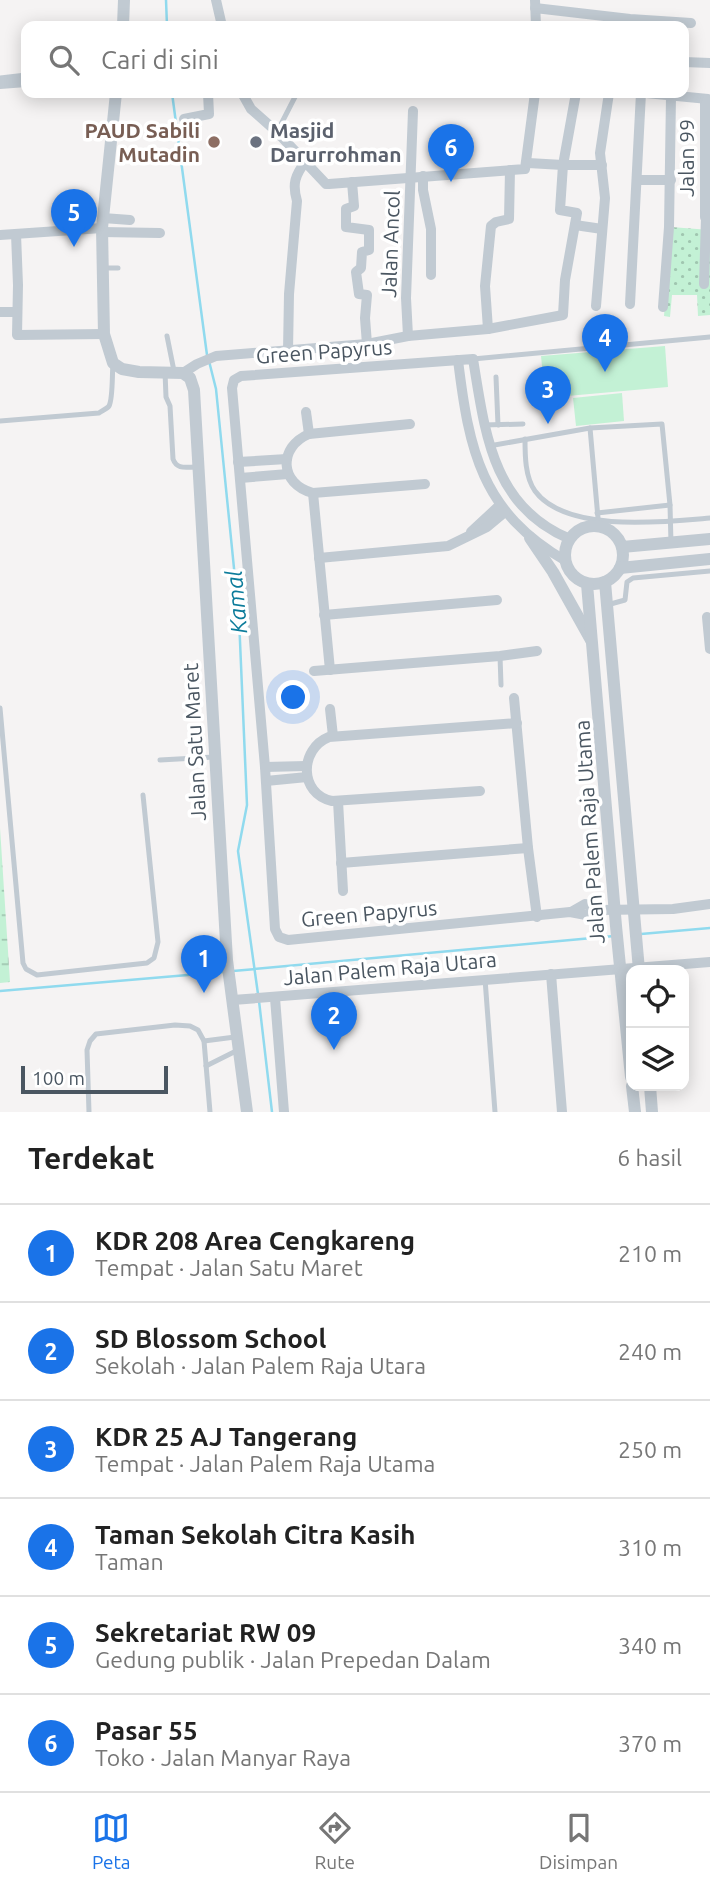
<!DOCTYPE html>
<html lang="id">
<head>
<meta charset="utf-8">
<style>
  :root { --surface:#fff; --page:#f6f6f6; --text:#222; --muted:#767676; --line:#e0e0e0; --accent:#1a73e8 }
  body { margin:0; font-family:Ubuntu,sans-serif; background:var(--page); color:var(--text) }
  .controls { position:absolute; right:21px; bottom:21px; display:grid; overflow:hidden; border-radius:14px; box-shadow:0 4px 18px #0003 }
  .controls button { width:63px; height:63px; display:grid; place-items:center; padding:0; border:0; border-bottom:2px solid var(--line); background:var(--surface); color:var(--text); font:35px sans-serif }
  .scale { position:absolute; left:21px; bottom:18px; width:147px; box-sizing:border-box; padding-left:7px; border:4px solid #4a5661; border-top:0; font-size:19px; line-height:24px; white-space:nowrap; color:#4a5661; -webkit-text-stroke:5px #fff; paint-order:stroke }
  .you { position:absolute; left:294px; top:698px; width:24px; height:24px; margin:-18px; border:5px solid #fff; border-radius:50%; background:#1a73e8; box-shadow:0 0 0 10px #1a73e833 }
  .badge { display:grid; place-items:center; width:46px; height:46px; border-radius:50%; background:var(--accent); color:#fff; font-size:23px; font-weight:700 }
  .pin { position:absolute; translate:-50% -58px; filter:drop-shadow(0 2px 4px #0008) }
  .pin::after { content:''; position:absolute; top:37px; width:24px; height:21px; background:inherit; clip-path:polygon(0 0,100% 0,50% 100%) }
  .list { margin:0; padding:0; list-style:none }
  h2 { display:flex; justify-content:space-between; align-items:center; height:91px; margin:0; padding:0 28px; font-size:30px }
  h2 small { font-size:23px; font-weight:400; color:var(--muted) }
  .list li { display:grid; grid-template-columns:46px 1fr auto; gap:21px; align-items:center; box-sizing:border-box; height:98px; padding:0 28px; border-top:2px solid var(--line) }
  .list b { display:block; font-size:26px; white-space:nowrap }
  .list p { margin:0; font-size:23px; white-space:nowrap; color:var(--muted) }
  .list em { font-size:23px; font-style:normal; color:var(--muted) }
  .icon { flex:none; width:38px; height:38px; fill:none; stroke:currentColor; stroke-width:2; stroke-linecap:round; stroke-linejoin:round }
  .map { position:relative; flex:none; width:710px; height:1112px; overflow:hidden }
  .search { position:absolute; background:var(--surface); box-shadow:0 4px 18px #0003; left:21px; right:21px; top:21px; height:77px; display:flex; align-items:center; gap:18px; box-sizing:border-box; padding:0 24px; border-radius:14px; color:var(--muted); font-size:26px }
  .sheet { height:679px; background:var(--surface) }
  nav { display:flex; justify-content:space-around; align-items:center; box-sizing:border-box; height:98px; border-top:2px solid var(--line); background:var(--surface); font-size:19px; color:var(--muted) }
  nav a { display:grid; justify-items:center; gap:4px }
  nav .on { color:var(--accent) }
  .map>svg:first-child { display:block }
</style>
</head>
<body>
<div class="map">
<svg width="710" height="1112" viewBox="0 0 710 1112">
  <defs>
    <pattern id="grass-dots" width="8" height="8" patternUnits="userSpaceOnUse" patternTransform="scale(1.75)"><rect width="8" height="8" fill="#c3f1d5"/><path d="M2 2h.1M6 6h.1" fill="none" stroke="#a0c6b0" stroke-width="1.8" stroke-linecap="round"/></pattern>
    <pattern id="wetland-marsh" width="20" height="14" patternUnits="userSpaceOnUse" patternTransform="scale(1.75)"><rect width="20" height="14" fill="#c3f1d5"/><path d="M1 5h8M5 5V1M11 12h8M15 12V8" fill="none" stroke="#a0c6b0"/></pattern>
  </defs>
  <rect width="100%" height="100%" fill="#f5f3f3"/>
  <polygon fill="url(#grass-dots)" points="671,227 710,230 710,315 698,316 697,295 672,295 670,317 664,316"/>
  <polygon fill="url(#wetland-marsh)" points="0,828 10,982 0,983"/>
  <g fill="#c3f1d5">
    <polygon points="665,346 668,387 545,398 541,356"/>
    <polygon points="622,393 624,421 576,426 573,398"/>
  </g>
  <g fill="none" stroke-linecap="round" stroke-linejoin="round">
    <g stroke="#90daee" stroke-width="2.5">
      <polyline points="166,0 167,26"/>
      <polyline points="172,93 207,355"/>
      <polyline points="209,361 216,389 239,618 247,805 238,851 258,994"/>
      <polyline points="641,934 710,928"/>
      <polyline points="233,971 614,936"/>
      <polyline points="0,991 223,972"/>
      <polyline points="259,1001 272,1112"/>
    </g>
    <g stroke="#c1cad2" stroke-width="5">
      <polyline points="102,25 123,24"/>
      <polyline points="0,78 26,75"/>
      <polyline points="277,132 297,93"/>
      <polyline points="104,268 118,268"/>
      <polyline points="167,336 174,371"/>
      <polyline points="473,359 710,337"/>
      <path d="M165,372L166,397L170,406L173,459C177,470 186,467 196,467"/>
      <polyline points="496,377 498,425"/>
      <path d="M0,421L99,413C101,411 107,409 109,406C113,399 112,373 113,364"/>
      <polyline points="484,425 523,424"/>
      <polyline points="590,428 598,518"/>
      <path d="M525,439C525,455 525,477 535,491C566,533 663,522 710,518"/>
      <polyline points="489,446 590,428 662,424 670,505 671,543"/>
      <polyline points="597,513 670,505"/>
      <polyline points="607,605 625,600 627,582 633,578 710,571"/>
      <polyline points="500,656 501,685"/>
      <polyline points="0,708 23,963 26,969 37,975 147,963 154,958 158,942 143,795"/>
      <polyline points="160,760 214,757"/>
      <polyline points="485,979 495,1112"/>
      <polyline points="204,1041 235,1037"/>
      <polyline points="206,1066 238,1050"/>
      <polyline points="89,1112 87,1050 90,1041 96,1034 175,1025 190,1026 198,1030 204,1041 210,1112"/>
    </g>
    <g stroke="#c1cad2" stroke-width="10">
      <polyline points="216,0 222,26"/>
      <polyline points="535,0 536,26"/>
      <polyline points="535,8 630,19 691,23"/>
      <polyline points="684,62 710,63"/>
      <polyline points="0,84 26,82"/>
      <polyline points="242,93 251,109 277,132 326,184 329,184 525,169 535,93"/>
      <polyline points="646,93 708,99"/>
      <polyline points="705,99 705,217 710,218"/>
      <polyline points="184,119 209,114 208,93"/>
      <polyline points="528,163 563,165 576,93"/>
      <polyline points="423,176 423,190 431,229 431,275"/>
      <polyline points="637,180 671,180"/>
      <polyline points="352,182 354,206 346,209 346,227 369,230 369,250 362,252 361,268 356,272 359,294 367,295 365,318 367,344"/>
      <polyline points="103,218 130,220"/>
      <polyline points="575,225 602,229"/>
      <polyline points="102,232 160,233"/>
      <polyline points="16,234 18,285 17,335 104,334"/>
      <polyline points="0,235 102,228"/>
      <polyline points="704,284 706,218"/>
      <polyline points="630,304 641,93"/>
      <polyline points="596,306 605,198 600,153 609,93"/>
      <polyline points="663,307 669,227 671,96"/>
      <polyline points="0,312 17,312"/>
      <polyline points="488,329 485,286 491,226 496,222 509,219 510,170"/>
      <polyline points="408,336 406,298 413,111"/>
      <path d="M288,351L289,294L297,201C292,184 295,175 306,161"/>
      <path d="M458,360C469,450 481,512 566,561"/>
      <polyline points="183,373 197,364 216,356 367,344 408,336 488,329 563,315 565,280 577,213 560,210 563,165 602,165"/>
      <polyline points="306,412 309,434"/>
      <path d="M410,424L309,434C278,447 279,484 313,493L425,484"/>
      <polyline points="238,462 287,459"/>
      <polyline points="240,478 288,474"/>
      <polyline points="313,493 330,670"/>
      <polyline points="471,532 500,505"/>
      <path d="M570,539C492,507 485,432 473,359L241,376L234,380L232,388L265,767L275,929L279,937L288,940L570,912L586,915L600,910L673,909L710,904"/>
      <polyline points="319,558 448,546 487,527 505,512"/>
      <polyline points="324,615 497,600"/>
      <polyline points="707,617 710,649"/>
      <polyline points="314,671 500,656 537,651"/>
      <polyline points="514,698 528,848 537,917"/>
      <polyline points="330,709 333,736"/>
      <polyline points="265,767 306,766"/>
      <polyline points="266,781 307,777"/>
      <path d="M480,791L332,801C299,794 299,749 329,737L517,723"/>
      <polyline points="338,801 343,891"/>
      <polyline points="341,863 528,848"/>
      <polyline points="571,912 585,904 600,910"/>
      <polyline points="551,974 562,1112"/>
      <polyline points="275,998 284,1112"/>
      <polyline points="233,1000 710,962"/>
    </g>
    <g stroke="#c1cad2" stroke-width="12">
      <polyline points="123,26 124,0"/>
      <polyline points="116,93 102,228 104,334 113,363 122,369 139,372 183,373 190,378 194,390 227,960 247,1112"/>
      <circle cx="594" cy="555" r="29"/>
      <polyline points="530,538 553,572 591,640"/>
      <polyline points="622,547 710,539"/>
      <polyline points="620,568 710,559"/>
      <polyline points="605,582 639,970"/>
      <polyline points="587,584 616,926 631,1077"/>
      <polyline points="632,1086 635,1112"/>
      <polyline points="650,1086 652,1112"/>
    </g>
  </g>
  <circle fill="#8d6e63" stroke="#fff" stroke-width="2.5" cx="214" cy="142" r="7"/>
  <circle fill="#6b7280" stroke="#fff" stroke-width="2.5" cx="256" cy="142" r="7"/>
  <g text-anchor="middle" dominant-baseline="central" stroke-width="7" stroke-linejoin="round" paint-order="stroke">
    <g font-size="21" font-weight="bold" fill="#785e54" stroke="#fff" text-anchor="end">
      <text x="200" y="130">PAUD Sabili<tspan x="200" dy="24">Mutadin</tspan></text>
    </g>
    <g font-size="21" font-weight="bold" fill="#5b616d" stroke="#fff" text-anchor="start">
      <text x="270" y="130">Masjid<tspan x="270" dy="24">Darurrohman</tspan></text>
    </g>
    <g font-size="21" fill="#4a5661" stroke="#fff">
      <text transform="translate(686 158) rotate(-90)">Jalan 99</text>
      <text transform="translate(390 244) rotate(-88)">Jalan Ancol</text>
      <text transform="translate(324 351) rotate(-4)">Green Papyrus</text>
      <text transform="translate(194 742) rotate(-93)">Jalan Satu Maret</text>
      <text transform="translate(589 832) rotate(-94)">Jalan Palem Raja Utama</text>
      <text transform="translate(369 913) rotate(-5)">Green Papyrus</text>
      <text transform="translate(390 968) rotate(-5)">Jalan Palem Raja Utara</text>
    </g>
    <g font-size="23" font-style="italic" fill="#0c7c9b" stroke="#fff">
      <text transform="translate(236 602) rotate(-95)">Kamal</text>
    </g>
  </g>
</svg>
<div class="controls">
<button><svg class="icon" aria-label="locate" viewBox="0 0 24 24"><circle cx="12" cy="12" r="6"/><path d="M12 2v4M12 18v4M2 12h4M18 12h4"/></svg></button>
<button><svg class="icon" aria-label="layers" viewBox="0 0 24 24"><path d="M12 4l9 5-9 5-9-5zM3 14l9 5 9-5"/></svg></button>
</div>
<div class="scale">100 m</div>
<div class="you"></div>
<div class="pin badge" style="left:204px;top:993px">1</div>
<div class="pin badge" style="left:334px;top:1050px">2</div>
<div class="pin badge" style="left:548px;top:424px">3</div>
<div class="pin badge" style="left:605px;top:372px">4</div>
<div class="pin badge" style="left:74px;top:247px">5</div>
<div class="pin badge" style="left:451px;top:182px">6</div>
<div class="search"><svg class="icon" aria-label="search" viewBox="0 0 24 24"><circle cx="10" cy="10" r="6"/><path d="M15 15l6 6"/></svg>Cari di sini</div>
</div>
<section class="sheet">
<h2>Terdekat<small>6 hasil</small></h2>
<ul class="list">
<li><span class="badge">1</span><div><b>KDR 208 Area Cengkareng</b><p>Tempat · Jalan Satu Maret</p></div><em>210 m</em></li>
<li><span class="badge">2</span><div><b>SD Blossom School</b><p>Sekolah · Jalan Palem Raja Utara</p></div><em>240 m</em></li>
<li><span class="badge">3</span><div><b>KDR 25 AJ Tangerang</b><p>Tempat · Jalan Palem Raja Utama</p></div><em>250 m</em></li>
<li><span class="badge">4</span><div><b>Taman Sekolah Citra Kasih</b><p>Taman</p></div><em>310 m</em></li>
<li><span class="badge">5</span><div><b>Sekretariat RW 09</b><p>Gedung publik · Jalan Prepedan Dalam</p></div><em>340 m</em></li>
<li><span class="badge">6</span><div><b>Pasar 55</b><p>Toko · Jalan Manyar Raya</p></div><em>370 m</em></li>
</ul>
</section>
<nav>
<a class="on"><svg class="icon" aria-label="map" viewBox="0 0 24 24"><path d="M3 6l6-2 6 2 6-2v14l-6 2-6-2-6 2zM9 4v14M15 6v14"/></svg>Peta</a>
<a><svg class="icon" aria-label="directions" viewBox="0 0 24 24"><path d="M12 3l9 9-9 9-9-9zM9 14v-3h6M13 9l2 2-2 2"/></svg>Rute</a>
<a><svg class="icon" aria-label="saved" viewBox="0 0 24 24"><path d="M7 4h10v16l-5-4-5 4z"/></svg>Disimpan</a>
</nav>
</body>
</html>
